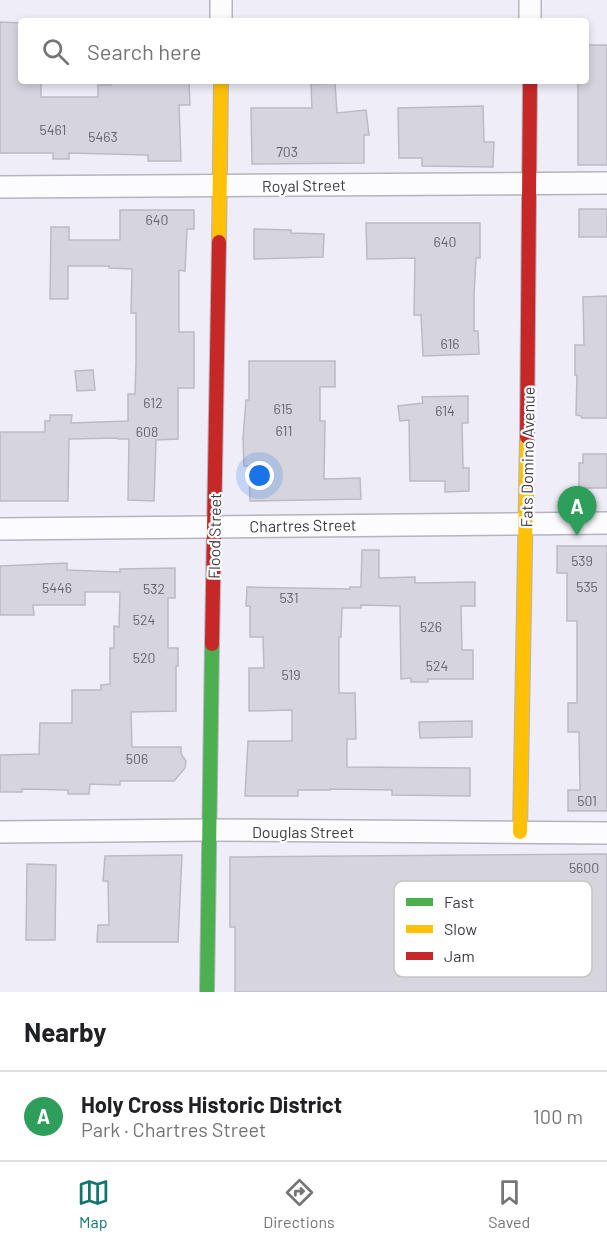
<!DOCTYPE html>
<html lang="en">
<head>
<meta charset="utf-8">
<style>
  :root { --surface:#fff; --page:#f6f6f6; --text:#202124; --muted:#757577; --line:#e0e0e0; --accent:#0f766e }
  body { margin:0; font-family:Barlow,sans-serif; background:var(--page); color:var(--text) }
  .you { position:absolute; left:260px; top:476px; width:21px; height:21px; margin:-15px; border:4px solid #fff; border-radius:50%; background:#1a73e8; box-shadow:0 0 0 9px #1a73e833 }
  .badge { display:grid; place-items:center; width:39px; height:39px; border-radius:50%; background:var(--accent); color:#fff; font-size:20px; font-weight:700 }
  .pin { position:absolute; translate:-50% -50px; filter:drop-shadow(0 2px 3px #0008) }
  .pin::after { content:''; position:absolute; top:32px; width:21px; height:18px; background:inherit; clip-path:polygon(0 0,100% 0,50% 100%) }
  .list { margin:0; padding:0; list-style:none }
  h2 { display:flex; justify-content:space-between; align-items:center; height:78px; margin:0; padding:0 24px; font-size:26px }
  h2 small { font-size:20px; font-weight:400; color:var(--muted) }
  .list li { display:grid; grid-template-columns:39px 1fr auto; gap:18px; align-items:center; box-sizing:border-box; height:90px; padding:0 24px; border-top:2px solid var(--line) }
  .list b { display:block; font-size:22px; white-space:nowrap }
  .list p { margin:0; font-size:20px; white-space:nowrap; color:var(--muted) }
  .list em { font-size:20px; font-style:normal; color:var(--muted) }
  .icon { flex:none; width:33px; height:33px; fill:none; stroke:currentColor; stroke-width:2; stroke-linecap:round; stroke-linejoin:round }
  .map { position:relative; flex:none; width:607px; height:992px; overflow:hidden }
  .search { position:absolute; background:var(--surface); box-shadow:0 3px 9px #0003; left:18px; right:18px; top:18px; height:66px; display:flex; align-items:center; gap:15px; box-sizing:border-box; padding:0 21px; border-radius:6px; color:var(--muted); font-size:22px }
  .sheet { height:168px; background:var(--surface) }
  nav { display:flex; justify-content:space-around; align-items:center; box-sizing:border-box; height:84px; border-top:2px solid var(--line); background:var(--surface); font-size:16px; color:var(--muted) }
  nav a { display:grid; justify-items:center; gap:3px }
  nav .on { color:var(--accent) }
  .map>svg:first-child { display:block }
</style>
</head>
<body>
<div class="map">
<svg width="607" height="992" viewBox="0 0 607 992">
  <rect width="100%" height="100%" fill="#eeedf8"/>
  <g fill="#d6d5de" stroke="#bcbbc4" stroke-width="1.5">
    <polygon points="0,22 21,23 21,81 41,81 41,97 98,97 98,85 111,85 111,81 189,81 190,105 179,105 181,161 148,161 148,155 69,153 69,159 53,159 53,153 0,153"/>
    <polygon points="586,45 607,45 607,165 578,165 578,81 586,81"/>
    <polygon points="335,83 337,113 366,110 369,135 364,135 364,163 252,164 251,108 312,108 311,84"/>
    <polygon points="483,106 484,142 494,142 493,167 422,166 422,158 399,158 398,108"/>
    <rect x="579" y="209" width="28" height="28"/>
    <polygon points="120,210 194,210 194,229 187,229 185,271 179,270 179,332 194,332 194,388 178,388 178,439 156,440 154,501 128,500 129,439 118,439 117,438 69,439 68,501 0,501 0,432 45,432 45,421 50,421 50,415 72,415 71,423 128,421 128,394 135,394 136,362 136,313 131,313 132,269 109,268 109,266 68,266 68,299 50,299 51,227 69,227 69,240 120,240"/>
    <polygon points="366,223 480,223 480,258 476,258 474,295 474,331 478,331 479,354 423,356 421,315 414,315 415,258 367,259"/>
    <polygon points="254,229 291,230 291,233 324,234 323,257 254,259"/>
    <polygon points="607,296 607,418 582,418 581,416 576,415 577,375 575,375 575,345 584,345 583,297"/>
    <polygon points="249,361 335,361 335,387 320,387 320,421 325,421 324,479 360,478 361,499 250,501 249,466 244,466 243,438 246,400 249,400"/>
    <polygon points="93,370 95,390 77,391 75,371"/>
    <polygon points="468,396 468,423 462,423 463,468 469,468 469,491 445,492 445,481 410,481 409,420 400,421 398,406 423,403 422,397"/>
    <polygon points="583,454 607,454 607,488 579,488 579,463 583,463"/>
    <polygon points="557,546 607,546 607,811 568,811 568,790 580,790 579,732 568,732 568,703 577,703 577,621 567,621 567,573 557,573"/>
    <polygon points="362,550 379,550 379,578 415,577 415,583 475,582 475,606 461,606 462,650 473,650 473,679 428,679 428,682 411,682 411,678 401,679 400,606 361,605 361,608 342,608 341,637 339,637 339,693 355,693 356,739 347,739 347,767 470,768 470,796 392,795 392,790 330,789 330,790 298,790 298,796 245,796 248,741 292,741 292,710 249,711 249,668 264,668 263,637 250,637 250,606 246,606 247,587 350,589 350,587 361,587"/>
    <polygon points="67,563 67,570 120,572 120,569 175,568 175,598 168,598 168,648 178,648 178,666 176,666 176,711 131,712 132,747 181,747 181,754 186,761 185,768 174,781 120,781 120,785 90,784 89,794 68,794 68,790 22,789 22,792 0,792 0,755 39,754 40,723 72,723 72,690 101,690 101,685 110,684 110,648 114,648 114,626 119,627 120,592 85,592 85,605 33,605 34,615 0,615 0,566"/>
    <polygon points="472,721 472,737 420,738 419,722"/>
    <polygon points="607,854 607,992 235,992 235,927 230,927 230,857"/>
    <polygon points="182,855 178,942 97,942 98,925 109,925 108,881 103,881 105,856"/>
    <polygon points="27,864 56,865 55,940 26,940"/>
  </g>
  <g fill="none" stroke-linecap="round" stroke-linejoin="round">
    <g stroke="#b5b4bd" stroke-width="24">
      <g id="street">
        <polyline points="221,21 221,0"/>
        <polyline points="530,21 530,0"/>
        <polyline points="0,187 607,183"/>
        <polyline points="0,529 607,523"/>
        <polyline points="0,832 209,830 607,833"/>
      </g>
    </g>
    <g stroke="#b5b4bd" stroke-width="16">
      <polyline id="fast" points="207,992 212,644"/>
    </g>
    <g stroke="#b5b4bd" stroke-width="16">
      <g id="slow">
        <polyline points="219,242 221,81"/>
        <polyline points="520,832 527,437"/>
      </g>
    </g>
    <g stroke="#b5b4bd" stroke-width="16">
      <g id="jam">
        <polyline points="527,437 530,81"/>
        <polyline points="212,644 219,242"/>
      </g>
    </g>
    <use href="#street" stroke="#fcfcfe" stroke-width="21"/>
    <use href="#fast" stroke="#4caf50" stroke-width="14"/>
    <use href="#slow" stroke="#ffc107" stroke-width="14"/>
    <use href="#jam" stroke="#c62828" stroke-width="14"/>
  </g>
  <g text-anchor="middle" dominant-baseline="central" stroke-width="4.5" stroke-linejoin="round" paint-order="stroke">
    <g font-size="14" fill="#65646d">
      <text x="53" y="129">5461</text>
      <text x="103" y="136">5463</text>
      <text x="287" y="151">703</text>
      <text x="157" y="219">640</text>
      <text x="445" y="241">640</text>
      <text x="450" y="343">616</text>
      <text x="153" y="402">612</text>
      <text x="283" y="408">615</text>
      <text x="445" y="410">614</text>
      <text x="284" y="430">611</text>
      <text x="147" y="431">608</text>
      <text x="582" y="560">539</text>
      <text x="587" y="586">535</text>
      <text x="57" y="587">5446</text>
      <text x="154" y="588">532</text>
      <text x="289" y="597">531</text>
      <text x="144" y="619">524</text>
      <text x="431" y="626">526</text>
      <text x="144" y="657">520</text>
      <text x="437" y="665">524</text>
      <text x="291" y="674">519</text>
      <text x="137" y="758">506</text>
      <text x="587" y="800">501</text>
      <text x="584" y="867">5600</text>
    </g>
    <g font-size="16" fill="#3c3b44" stroke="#fff">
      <text transform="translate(304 185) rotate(-1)">Royal Street</text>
      <text transform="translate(527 457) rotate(-89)">Fats Domino Avenue</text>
      <text transform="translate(303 525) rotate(-1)">Chartres Street</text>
      <text transform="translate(214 536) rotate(-89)">Flood Street</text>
      <text x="303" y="831">Douglas Street</text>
    </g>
  </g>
  <rect x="394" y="881" width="198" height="96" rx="9" fill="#fff" stroke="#c4c4c7" stroke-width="1.5"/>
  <rect x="406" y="898" width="27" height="8" fill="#4caf50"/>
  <rect x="406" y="925" width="27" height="8" fill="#ffc107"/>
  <rect x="406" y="952" width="27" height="8" fill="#c62828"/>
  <g font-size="16" fill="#3c3b44">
    <text x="444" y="908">Fast</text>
    <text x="444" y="935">Slow</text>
    <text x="444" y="962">Jam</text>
  </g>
</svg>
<div class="you"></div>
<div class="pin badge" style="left:577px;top:536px;background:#2e9e5b">A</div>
<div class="search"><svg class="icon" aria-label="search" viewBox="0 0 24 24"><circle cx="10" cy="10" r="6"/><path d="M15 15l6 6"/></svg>Search here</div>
</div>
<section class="sheet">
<h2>Nearby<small></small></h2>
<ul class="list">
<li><span class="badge" style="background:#2e9e5b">A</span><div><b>Holy Cross Historic District</b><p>Park · Chartres Street</p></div><em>100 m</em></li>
</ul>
</section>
<nav>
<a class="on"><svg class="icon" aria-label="map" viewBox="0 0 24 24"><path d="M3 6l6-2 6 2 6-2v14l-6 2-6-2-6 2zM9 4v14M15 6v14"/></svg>Map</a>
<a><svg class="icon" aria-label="directions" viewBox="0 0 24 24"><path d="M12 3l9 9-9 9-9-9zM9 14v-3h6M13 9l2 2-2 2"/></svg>Directions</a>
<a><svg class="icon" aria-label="saved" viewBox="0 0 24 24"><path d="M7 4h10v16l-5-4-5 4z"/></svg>Saved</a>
</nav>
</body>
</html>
